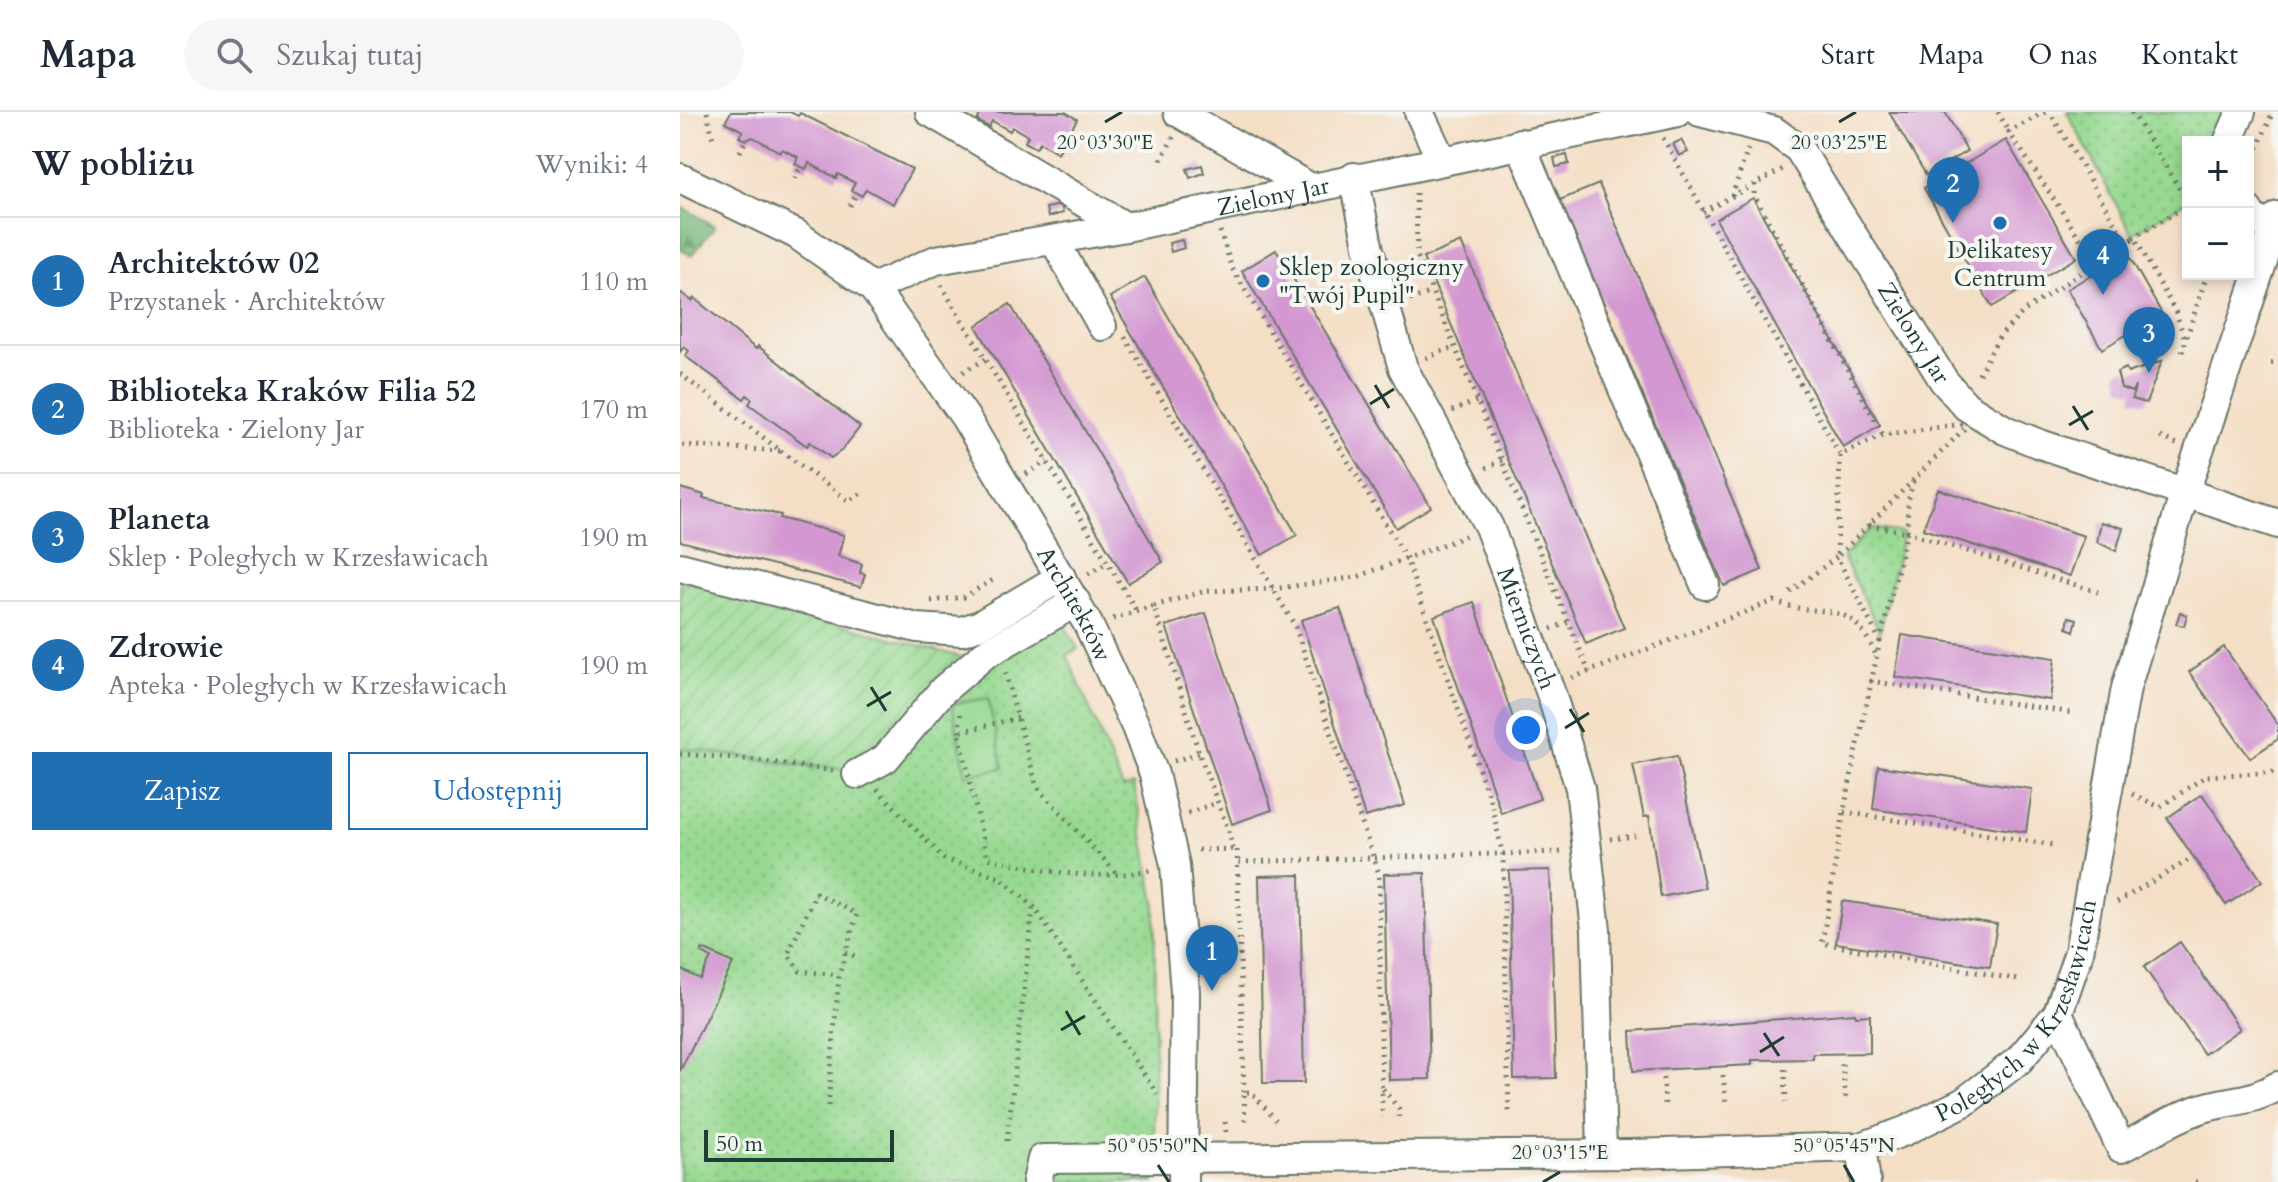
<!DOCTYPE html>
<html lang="pl">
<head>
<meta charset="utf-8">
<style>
  :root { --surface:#fff; --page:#f6f6f7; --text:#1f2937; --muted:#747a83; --line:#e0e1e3; --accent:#1f6fb2 }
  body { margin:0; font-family:Cardo,serif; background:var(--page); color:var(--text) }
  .controls { position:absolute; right:24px; top:24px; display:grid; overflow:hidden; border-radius:0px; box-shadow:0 4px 12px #0003 }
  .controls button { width:72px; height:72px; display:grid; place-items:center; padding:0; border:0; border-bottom:2px solid var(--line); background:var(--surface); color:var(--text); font:40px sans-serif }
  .scale { position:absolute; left:24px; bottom:20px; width:190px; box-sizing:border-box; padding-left:8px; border:4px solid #1f3d34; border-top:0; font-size:22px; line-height:28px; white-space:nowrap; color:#1f3d34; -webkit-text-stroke:6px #f6f6f2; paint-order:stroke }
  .you { position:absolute; left:846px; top:618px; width:28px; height:28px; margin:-20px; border:6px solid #fff; border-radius:50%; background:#1a73e8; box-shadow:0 0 0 12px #1a73e833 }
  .badge { display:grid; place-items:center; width:52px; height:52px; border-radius:50%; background:var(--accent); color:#fff; font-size:26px; font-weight:700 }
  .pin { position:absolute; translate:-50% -66px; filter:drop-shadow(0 2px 4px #0008) }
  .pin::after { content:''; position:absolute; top:42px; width:28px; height:24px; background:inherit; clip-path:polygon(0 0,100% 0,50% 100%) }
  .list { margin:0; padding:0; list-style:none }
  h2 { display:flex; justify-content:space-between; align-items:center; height:104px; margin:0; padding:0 32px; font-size:34px }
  h2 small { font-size:26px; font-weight:400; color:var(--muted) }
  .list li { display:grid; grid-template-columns:52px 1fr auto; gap:24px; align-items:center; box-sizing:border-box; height:128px; padding:0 32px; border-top:2px solid var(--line) }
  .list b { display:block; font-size:30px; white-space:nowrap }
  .list p { margin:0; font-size:26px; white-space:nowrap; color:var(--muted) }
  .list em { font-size:26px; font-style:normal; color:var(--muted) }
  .actions { display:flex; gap:16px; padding:24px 32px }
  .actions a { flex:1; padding:18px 0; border:2px solid var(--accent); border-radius:0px; text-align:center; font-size:28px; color:var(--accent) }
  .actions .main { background:var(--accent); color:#fff }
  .icon { flex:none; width:44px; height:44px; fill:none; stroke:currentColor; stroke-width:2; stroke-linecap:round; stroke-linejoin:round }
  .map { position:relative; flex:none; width:1598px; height:1070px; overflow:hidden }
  header { display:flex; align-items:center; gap:48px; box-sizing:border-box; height:112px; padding:0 40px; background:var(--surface); border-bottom:2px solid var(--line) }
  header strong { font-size:38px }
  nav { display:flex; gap:44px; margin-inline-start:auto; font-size:28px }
  .search { width:560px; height:72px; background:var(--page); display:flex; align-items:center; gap:20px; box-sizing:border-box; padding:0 28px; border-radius:44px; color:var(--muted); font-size:30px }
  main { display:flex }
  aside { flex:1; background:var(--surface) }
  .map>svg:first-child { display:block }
</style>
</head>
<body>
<header>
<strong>Mapa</strong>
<div class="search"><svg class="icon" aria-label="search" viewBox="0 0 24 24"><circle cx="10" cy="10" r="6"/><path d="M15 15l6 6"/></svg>Szukaj tutaj</div>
<nav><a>Start</a><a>Mapa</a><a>O nas</a><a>Kontakt</a></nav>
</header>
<main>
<aside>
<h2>W pobliżu<small>Wyniki: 4</small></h2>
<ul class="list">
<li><span class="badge">1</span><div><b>Architektów 02</b><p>Przystanek · Architektów</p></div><em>110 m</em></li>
<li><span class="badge">2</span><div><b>Biblioteka Kraków Filia 52</b><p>Biblioteka · Zielony Jar</p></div><em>170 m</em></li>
<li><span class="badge">3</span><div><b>Planeta</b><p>Sklep · Poległych w Krzesławicach</p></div><em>190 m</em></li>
<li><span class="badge">4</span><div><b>Zdrowie</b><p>Apteka · Poległych w Krzesławicach</p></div><em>190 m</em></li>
</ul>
<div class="actions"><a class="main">Zapisz</a><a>Udostępnij</a></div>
</aside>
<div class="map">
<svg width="1598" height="1070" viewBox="0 0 1598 1070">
  <defs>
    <pattern id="grass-dots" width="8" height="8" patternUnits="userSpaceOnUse" patternTransform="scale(2)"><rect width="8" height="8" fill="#97d991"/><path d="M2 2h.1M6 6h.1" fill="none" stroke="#82bb7e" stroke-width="1.8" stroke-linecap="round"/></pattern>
    <pattern id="forest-firs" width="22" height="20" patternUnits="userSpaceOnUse" patternTransform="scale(2)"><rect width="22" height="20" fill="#79b97b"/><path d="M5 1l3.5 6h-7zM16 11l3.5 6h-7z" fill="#639866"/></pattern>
    <pattern id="garden-furrows" width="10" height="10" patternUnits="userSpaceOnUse" patternTransform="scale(2)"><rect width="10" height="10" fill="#97d991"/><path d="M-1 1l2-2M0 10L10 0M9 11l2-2" fill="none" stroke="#82bb7e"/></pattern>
  </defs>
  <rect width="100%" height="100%" fill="#f6f6f2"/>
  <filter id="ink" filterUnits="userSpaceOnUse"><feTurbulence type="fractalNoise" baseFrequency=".0125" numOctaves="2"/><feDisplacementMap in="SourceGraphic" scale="16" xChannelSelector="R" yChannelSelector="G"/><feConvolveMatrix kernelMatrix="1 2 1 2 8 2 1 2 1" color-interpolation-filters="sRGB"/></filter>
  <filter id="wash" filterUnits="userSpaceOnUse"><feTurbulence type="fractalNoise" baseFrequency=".006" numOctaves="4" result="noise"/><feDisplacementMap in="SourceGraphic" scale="32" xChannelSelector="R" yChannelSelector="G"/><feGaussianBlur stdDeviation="1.8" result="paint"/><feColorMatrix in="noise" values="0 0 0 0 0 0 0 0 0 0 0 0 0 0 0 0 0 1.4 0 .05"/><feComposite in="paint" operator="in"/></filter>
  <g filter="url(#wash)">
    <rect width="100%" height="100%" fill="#f4dfc6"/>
    <g fill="url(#grass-dots)" stroke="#5b8b62" stroke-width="2">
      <polygon points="1387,0 1545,0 1530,30 1508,30 1507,89 1452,122"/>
      <polygon points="1191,416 1223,421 1200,520 1163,445"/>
      <polygon points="380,506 398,537 387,543 443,676 454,672 475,791 474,1070 0,1070 0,636 134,656"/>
    </g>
    <polygon fill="url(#forest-firs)" stroke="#4c7b58" stroke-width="2" points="0,94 35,114 11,144 0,136"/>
    <polygon fill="url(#garden-furrows)" stroke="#5b8b62" stroke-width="2" points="0,468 285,546 175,659 0,636"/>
    <polygon fill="#97d991" stroke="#5b8b62" stroke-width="2" points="308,586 323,656 286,663 272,592"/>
    <g id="blocks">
      <g fill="#d398d1">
        <polygon points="51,0 110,0 118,4 120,1 232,57 213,92 186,77 182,84 171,78 175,71 158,62 156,66 129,51 126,57 115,52 118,45 102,37 100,40 73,25 66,28 59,25 63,19 45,10"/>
        <polygon points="295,0 385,0 397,7 378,41 360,30 356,36 345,30 348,24 332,15 330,19 312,9 309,15 297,9 300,3"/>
        <polygon points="1209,0 1265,0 1287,39 1246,63"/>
        <polygon points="1001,28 1008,40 999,44 993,32"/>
        <polygon points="1326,28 1396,146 1312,195 1244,76"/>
        <polygon points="887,43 889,52 876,55 874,46"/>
        <polygon points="522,53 524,61 510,66 507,57"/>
        <polygon points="919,72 1082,458 1044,474 880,88"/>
        <polygon points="1073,86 1200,313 1163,335 1036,107"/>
        <polygon points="381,93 383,101 368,105 366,96"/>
        <polygon points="502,128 504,136 491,140 489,131"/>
        <polygon points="781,130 944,516 906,532 743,146"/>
        <polygon points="596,138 751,395 716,416 562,159"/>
        <polygon points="1448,142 1482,202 1422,237 1387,177"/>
        <polygon points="465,165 617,423 582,443 430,185"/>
        <polygon points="0,180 12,189 14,186 76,237 78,234 180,315 162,338 151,346 130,330 127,334 69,292 72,287 67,283 64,287 5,244 9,239 4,235 0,240"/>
        <polygon points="330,192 483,450 448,471 296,214"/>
        <polygon points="1482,249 1466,291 1452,287 1455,274 1452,280 1441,276 1437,260 1446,256 1448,261"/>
        <polygon points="0,376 24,383 23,386 101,403 100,406 164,423 158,444 182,452 180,461 185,462 181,475 0,429"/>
        <polygon points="1258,377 1404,424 1390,464 1243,417"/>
        <polygon points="1421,410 1443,416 1436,439 1417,430"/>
        <polygon points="794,490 860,687 821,701 754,504"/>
        <polygon points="660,496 725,693 685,705 621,508"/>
        <polygon points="1500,500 1507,503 1504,514 1496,512"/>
        <polygon points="526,501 592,698 552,712 486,514"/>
        <polygon points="1389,505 1397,507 1394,519 1387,516"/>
        <polygon points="1222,523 1375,546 1370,588 1215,565"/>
        <polygon points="1544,535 1598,613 1598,627 1570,646 1509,560"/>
        <polygon points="997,644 1025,776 981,785 969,704 964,705 953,653"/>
        <polygon points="1198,654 1352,677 1346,720 1193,697"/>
        <polygon points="1522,682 1582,769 1546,793 1487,706"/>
        <polygon points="870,758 876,966 834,967 829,759"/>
        <polygon points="745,761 750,967 709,968 704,762"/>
        <polygon points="620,763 624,971 583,971 579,764"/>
        <polygon points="1162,789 1317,812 1310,855 1156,831"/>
        <polygon points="1500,830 1560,917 1524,942 1464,855"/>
        <polygon points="23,837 53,851 0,959 0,857 20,867 31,846 21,840"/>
        <polygon points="1175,901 1176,904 1190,903 1190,941 1133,942 1133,947 1072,948 1072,953 953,959 951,919"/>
      </g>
    </g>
  </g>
  <g filter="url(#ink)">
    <use href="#blocks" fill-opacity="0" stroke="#6a7667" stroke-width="2"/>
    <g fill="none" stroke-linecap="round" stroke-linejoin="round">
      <g stroke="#6a7667" stroke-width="32">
        <g id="minor">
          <polyline points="250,0 446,115"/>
          <polyline points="498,0 627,74"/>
          <polyline points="739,0 761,47"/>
          <path id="s1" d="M1020,0L1094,19L1119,37L1264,269L1286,294L1325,318L1357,331L1598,412"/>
          <polyline points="1548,30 1561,0"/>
          <polyline points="840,31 1025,473"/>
          <path id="s2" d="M674,65L689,138L723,256L809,415L872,584L900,676L916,818L922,1041"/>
          <path id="s3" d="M0,66L116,122L193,176L285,305L408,512L456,615L474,662L495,753L505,880L503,1070"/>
          <polyline points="1568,98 1573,106 1593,116"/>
          <polyline points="374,128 422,214"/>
          <path id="s4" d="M193,176L256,148L446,115L998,0"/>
          <polyline points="0,455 237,516 282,519 300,513 381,465"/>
          <polyline points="177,662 205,647 263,578 304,543 396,490"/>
          <path d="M1378,901L1441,1036C1467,1023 1493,1006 1520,997C1551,987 1569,991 1598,974"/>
          <polyline points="1181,1035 1186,1070"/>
          <path id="s5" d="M357,1070L362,1047L951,1042L1181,1035L1225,1019L1284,990L1339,948L1378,901L1399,840L1446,576L1505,380L1598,104"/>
        </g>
      </g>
      <g stroke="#6a7667" stroke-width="5" stroke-dasharray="2 6" stroke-linecap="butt">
        <polyline points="27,0 33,27"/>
        <polyline points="1318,0 1327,16"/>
        <polyline points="1365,0 1329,20 1409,140 1419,148"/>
        <polyline points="1452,0 1508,91"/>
        <polyline points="983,26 1160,343"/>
        <polyline points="60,40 66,28"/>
        <polyline points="481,48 494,24"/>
        <polyline points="1568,58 1593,0"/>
        <polyline points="115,67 121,54"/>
        <polyline points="1075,72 1074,83 1203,323"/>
        <polyline points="736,81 737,143 909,560"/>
        <polyline points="1052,84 1068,37"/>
        <polyline points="170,94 177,80"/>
        <polyline points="1023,100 1103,57"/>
        <polyline points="540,119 552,156 726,446 812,695 823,743 829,1004"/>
        <polyline points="261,173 456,498"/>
        <polyline points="730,188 752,180"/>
        <polyline points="1504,224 1496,201 1455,126 1446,130 1508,93"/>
        <polyline points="445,225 615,514 699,762 702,1005"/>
        <polyline points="1502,240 1527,162"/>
        <polyline points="746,246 774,235"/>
        <polyline points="1591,251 1598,251"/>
        <polyline points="283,260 306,247"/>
        <polyline points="0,262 101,339 0,333"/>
        <polyline points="1299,262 1319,225 1343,200 1446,130 1370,0"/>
        <polyline points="772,299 797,289"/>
        <polygon points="1290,311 1157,445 1160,343 1203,323"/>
        <polyline points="1480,325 1497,332"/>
        <polyline points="101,339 169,389 185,379"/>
        <polyline points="806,356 823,348"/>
        <polyline points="346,362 367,349"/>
        <polyline points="1189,413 1227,420 1228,389 1233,370"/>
        <polyline points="408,462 426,452"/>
        <polyline points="1110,480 1157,445 1200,529 1227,420 1418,480"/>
        <polyline points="251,489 284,485 313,468"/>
        <polyline points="474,494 526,479 593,477 677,465 786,424"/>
        <polyline points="433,507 474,494 519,641 549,720 552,737"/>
        <polyline points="871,517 889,510"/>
        <polyline points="1200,529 1165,693 1142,831 1339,868"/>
        <polyline points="325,561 357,675 438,763"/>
        <path d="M892,566L1094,489C1145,510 1167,480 1196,543"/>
        <polyline points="1190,569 1393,601"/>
        <path d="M338,606L279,620L307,746C368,759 407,770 470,758"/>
        <polyline points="279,620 281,599"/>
        <polyline points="0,642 78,648 153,659"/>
        <polyline points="494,649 519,641"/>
        <polyline points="197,677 264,747 321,766 354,795 477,982"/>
        <polyline points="1452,682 1480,695 1526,664 1598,660"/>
        <polyline points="1164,700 1373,733"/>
        <polyline points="508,701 536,691"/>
        <polyline points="930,727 955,724"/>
        <polyline points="518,738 557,737 564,980"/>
        <polyline points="559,750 881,740"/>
        <polyline points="1437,790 1509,748"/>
        <polyline points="165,840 180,846"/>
        <polyline points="1162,952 1166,989"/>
        <polyline points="1105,957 1106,990"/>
        <polyline points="1043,963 1046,991"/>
        <polyline points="983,966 985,993"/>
        <polyline points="703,977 719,997 719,1005"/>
        <polyline points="148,994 159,863 177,802 136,781 108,842 120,859 159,863"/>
        <polyline points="565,1009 564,980 571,980 596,1008"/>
        <polyline points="545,1010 546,1022"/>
        <polyline points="327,1029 353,796"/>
        <polyline points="1446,1070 1447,1069"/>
        <polyline points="1515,1070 1521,1070"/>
      </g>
      <use href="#minor" stroke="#fff" stroke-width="28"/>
    </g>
  </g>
  <path fill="none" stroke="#1f3d34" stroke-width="3" d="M425,10L442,0M1159,10L1176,0M695,273L709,296M690,292L714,277M1393,294L1408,318M1389,313L1413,299M191,575L206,599M187,594L211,580M890,597L904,620M885,616L909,601M386,899L400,923M381,918L405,904M1084,921L1099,944M1080,940L1104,925M478,1053L489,1070M1164,1053L1174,1070M863,1070L880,1060"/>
  <g fill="#1f6fb2" stroke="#f6f6f2" stroke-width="3">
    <circle cx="1320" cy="111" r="8"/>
    <circle cx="583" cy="169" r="8"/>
  </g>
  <g text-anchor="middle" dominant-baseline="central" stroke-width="8" stroke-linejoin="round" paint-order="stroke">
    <g font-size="24" fill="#1f3d34" stroke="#f6f6f2">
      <text stroke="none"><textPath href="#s4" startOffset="412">Zielony Jar</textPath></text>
      <text stroke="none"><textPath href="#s1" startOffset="324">Zielony Jar</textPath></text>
      <text stroke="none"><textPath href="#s3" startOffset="598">Architektów</textPath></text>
      <text stroke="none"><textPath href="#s2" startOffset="486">Mierniczych</textPath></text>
      <text stroke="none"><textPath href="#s5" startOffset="1064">Poległych w Krzesławicach</textPath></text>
    </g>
    <g font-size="24" fill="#1f3d34" stroke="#f6f6f2">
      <text x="1320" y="138">Delikatesy<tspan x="1320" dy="28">Centrum</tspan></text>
      <text x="599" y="155" text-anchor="start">Sklep zoologiczny<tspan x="599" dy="28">"Twój Pupil"</tspan></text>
    </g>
  </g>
  <g font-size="20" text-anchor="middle" fill="#1f3d34" stroke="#f6f6f2" stroke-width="8" stroke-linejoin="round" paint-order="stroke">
    <text x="1159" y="37">20°03'25"E</text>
    <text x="425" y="37">20°03'30"E</text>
    <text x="478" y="1040">50°05'50"N</text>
    <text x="1164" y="1040">50°05'45"N</text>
    <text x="880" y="1047">20°03'15"E</text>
  </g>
</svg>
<div class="controls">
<button>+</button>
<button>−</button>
</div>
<div class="scale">50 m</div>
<div class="you"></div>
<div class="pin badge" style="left:532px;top:879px">1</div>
<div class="pin badge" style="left:1273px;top:111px">2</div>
<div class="pin badge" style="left:1469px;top:261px">3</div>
<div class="pin badge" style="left:1423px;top:183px">4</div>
</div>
</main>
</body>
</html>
